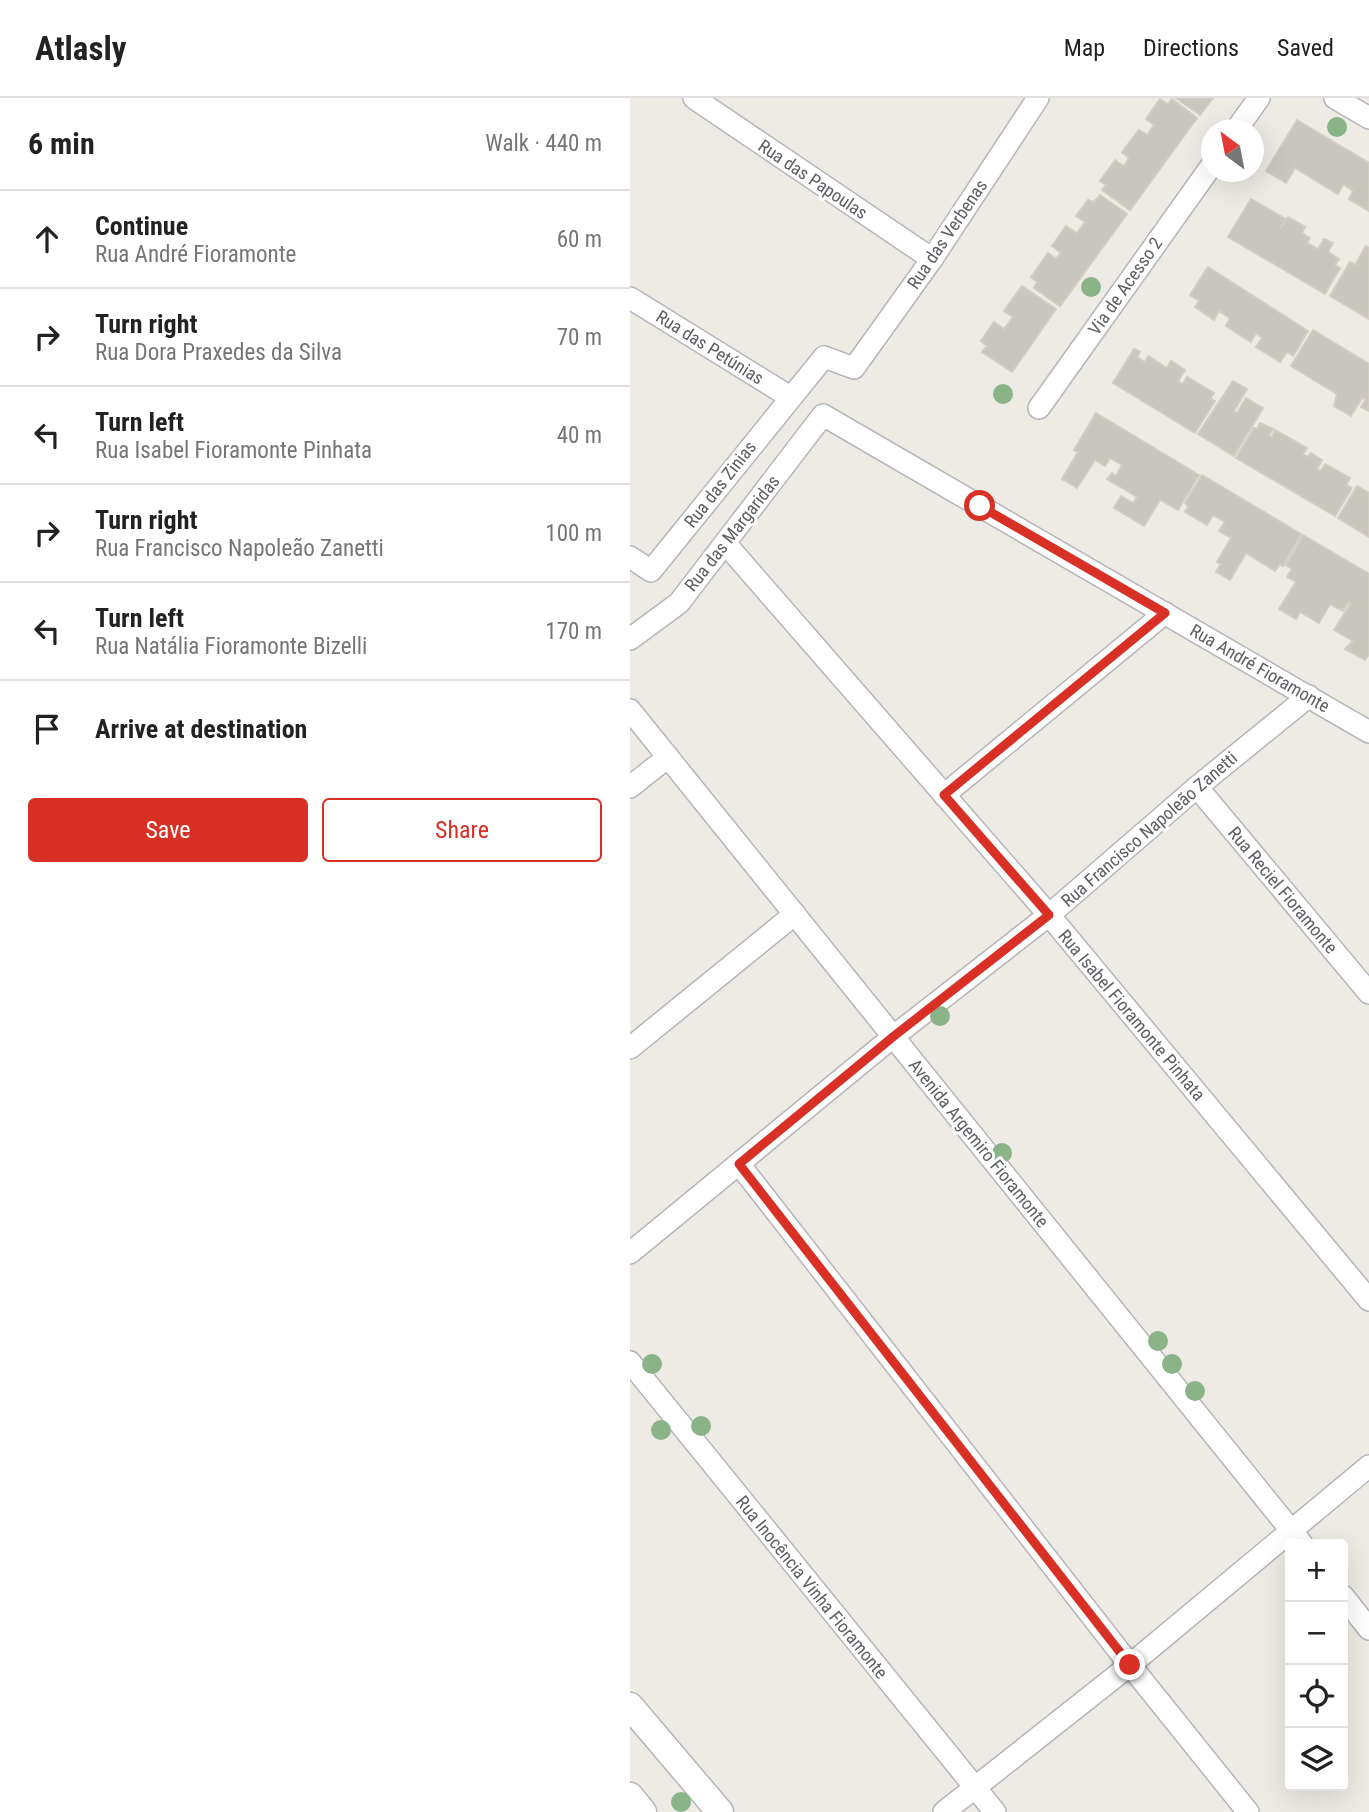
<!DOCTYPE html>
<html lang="en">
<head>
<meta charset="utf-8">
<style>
  :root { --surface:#fff; --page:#f2f2f2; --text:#222; --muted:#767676; --line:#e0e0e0; --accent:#d93025 }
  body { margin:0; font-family:"Roboto Condensed",sans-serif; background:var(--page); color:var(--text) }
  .controls { position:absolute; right:21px; bottom:21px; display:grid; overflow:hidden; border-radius:7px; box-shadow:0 7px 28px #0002 }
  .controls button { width:63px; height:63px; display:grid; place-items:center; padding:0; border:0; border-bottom:2px solid var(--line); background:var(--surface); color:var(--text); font:35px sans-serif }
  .compass { position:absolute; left:571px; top:21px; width:63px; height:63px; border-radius:50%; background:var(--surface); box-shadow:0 7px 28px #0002; rotate:328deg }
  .stop { position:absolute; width:21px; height:21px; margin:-16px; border:5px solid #d93025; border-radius:50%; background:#fff }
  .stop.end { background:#d93025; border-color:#fff; box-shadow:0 2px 7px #0008 }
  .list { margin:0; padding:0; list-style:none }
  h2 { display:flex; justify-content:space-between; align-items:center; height:91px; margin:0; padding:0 28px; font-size:30px }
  h2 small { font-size:23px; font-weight:400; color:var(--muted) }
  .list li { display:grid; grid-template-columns:46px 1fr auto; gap:21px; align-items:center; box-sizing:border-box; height:98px; padding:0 28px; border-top:2px solid var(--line) }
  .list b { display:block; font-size:26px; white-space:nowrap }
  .list p { margin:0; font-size:23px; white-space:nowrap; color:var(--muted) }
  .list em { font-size:23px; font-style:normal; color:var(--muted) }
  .actions { display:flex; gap:14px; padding:21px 28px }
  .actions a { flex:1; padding:16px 0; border:2px solid var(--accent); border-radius:7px; text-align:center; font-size:24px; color:var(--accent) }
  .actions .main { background:var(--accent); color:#fff }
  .icon { flex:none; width:38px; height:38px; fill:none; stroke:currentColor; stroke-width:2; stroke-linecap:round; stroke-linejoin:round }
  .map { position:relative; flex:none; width:739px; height:1714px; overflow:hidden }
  header { display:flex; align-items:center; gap:42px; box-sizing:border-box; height:98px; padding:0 35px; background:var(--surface); border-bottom:2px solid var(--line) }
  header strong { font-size:33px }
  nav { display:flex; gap:38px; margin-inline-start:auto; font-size:24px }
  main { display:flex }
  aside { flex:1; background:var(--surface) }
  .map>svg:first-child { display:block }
</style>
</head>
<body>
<header>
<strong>Atlasly</strong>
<nav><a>Map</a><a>Directions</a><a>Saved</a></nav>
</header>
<main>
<aside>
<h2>6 min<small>Walk · 440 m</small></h2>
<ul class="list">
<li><svg class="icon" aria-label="ahead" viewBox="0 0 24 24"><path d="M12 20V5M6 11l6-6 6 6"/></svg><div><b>Continue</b><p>Rua André Fioramonte</p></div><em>60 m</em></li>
<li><svg class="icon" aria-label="right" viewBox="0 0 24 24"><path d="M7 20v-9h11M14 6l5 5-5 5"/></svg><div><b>Turn right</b><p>Rua Dora Praxedes da Silva</p></div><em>70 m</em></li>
<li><svg class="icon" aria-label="left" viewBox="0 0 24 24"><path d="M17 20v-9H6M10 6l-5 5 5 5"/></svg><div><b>Turn left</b><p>Rua Isabel Fioramonte Pinhata</p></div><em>40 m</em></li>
<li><svg class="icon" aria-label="right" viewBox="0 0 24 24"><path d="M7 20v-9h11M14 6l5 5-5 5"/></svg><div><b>Turn right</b><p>Rua Francisco Napoleão Zanetti</p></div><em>100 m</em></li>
<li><svg class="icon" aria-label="left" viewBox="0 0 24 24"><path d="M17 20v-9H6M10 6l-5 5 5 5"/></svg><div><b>Turn left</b><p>Rua Natália Fioramonte Bizelli</p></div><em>170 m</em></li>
<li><svg class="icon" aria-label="arrive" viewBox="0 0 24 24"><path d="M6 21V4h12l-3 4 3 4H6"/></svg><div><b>Arrive at destination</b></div></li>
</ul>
<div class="actions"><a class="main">Save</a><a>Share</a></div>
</aside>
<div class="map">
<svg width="739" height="1714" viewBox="0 0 739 1714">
  <rect width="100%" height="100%" fill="#eeebe4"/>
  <g fill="#c9c6c0" stroke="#d2cdc2" stroke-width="2">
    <polygon points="546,0 583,0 570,17"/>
    <polygon points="530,1 538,6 542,1 567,20 500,112 472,92 476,87 470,83 485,62 494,68 499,60 492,54 509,32 517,37 524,27 516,21"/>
    <polygon points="667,22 739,65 739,113 719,101 723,93 713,86 708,96 665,70 656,85 636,73"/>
    <polygon points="470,97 497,116 430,208 404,190 407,184 401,179 418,155 426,161 431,155 422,148 436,128 447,135 455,124 446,118 458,102 464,104"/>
    <polygon points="621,101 656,121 650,131 658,119 675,129 672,135 680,140 677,145 688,151 694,141 703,145 698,154 709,161 705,167 710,170 695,196 598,139"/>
    <polygon points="736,148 739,150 739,221 700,198 720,164 725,167"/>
    <polygon points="578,169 678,233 663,258 657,254 650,264 626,249 632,240 626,235 621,244 596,228 600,220 589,213 584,222 565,209 569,203 560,197"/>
    <polygon points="392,188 426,211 382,274 352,254 357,248 351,243 364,224 374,231 383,219 374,213"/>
    <polygon points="683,232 739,266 739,313 731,309 736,301 732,300 721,318 704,308 707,296 661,268"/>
    <polygon points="504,251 510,254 507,259 515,264 518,258 537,270 541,263 555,272 548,283 553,286 557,279 584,295 580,301 585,303 565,335 483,285"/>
    <polygon points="603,283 617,291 604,313 607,315 616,300 633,310 604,358 568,336"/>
    <polygon points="466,315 569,377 548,412 530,402 514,428 484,410 491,398 503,405 507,399 477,381 482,375 486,378 492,367 480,360 475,368 465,362 447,390 432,381 448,354 444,352"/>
    <polygon points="630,325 643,331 639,337 642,339 645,332 677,350 673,356 677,359 681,355 692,362 687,371 691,373 695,366 720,380 716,387 722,390 705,418 606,360 624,330 627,331"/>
    <polygon points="572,377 671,436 653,468 650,466 645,473 616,455 600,482 586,474 591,466 587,464 601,440 589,433 595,424 583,417 577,427 555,414 558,409 555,405"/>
    <polygon points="727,388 739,395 739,439 708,420"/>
    <polygon points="673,437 739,476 739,556 735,562 715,551 723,543 704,532 721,505 719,504 713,513 700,506 689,525 670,514 666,521 649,511 666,484 657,479 662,471 656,467"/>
  </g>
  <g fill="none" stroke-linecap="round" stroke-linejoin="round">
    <g stroke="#b4b6ba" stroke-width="24">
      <g id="minor">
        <polyline points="64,0 302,161"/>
        <polyline points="705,0 739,20"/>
        <polyline points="606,32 629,0"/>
        <polyline points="0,200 160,299"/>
        <polyline points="409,310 582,67"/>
        <polyline points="95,445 419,817 739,1202"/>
        <polyline points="0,459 21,473 194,259 224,270 302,161 408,0"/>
        <polyline points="0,541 49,505 193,317 739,634"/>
        <polyline points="0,612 672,1446"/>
        <polyline points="0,689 38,659"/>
        <polyline points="567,689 739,895"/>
        <polyline points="314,697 535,515"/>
        <polyline points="0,950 165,816"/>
        <polyline points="109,1066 500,1567 618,1714"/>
        <polyline points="0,1155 264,938 419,817 567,689 679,598"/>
        <polyline points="0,1264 365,1714"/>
        <polyline points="713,1498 739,1531"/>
        <polyline points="314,1714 500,1567 739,1368"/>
      </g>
    </g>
    <g stroke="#b4b6ba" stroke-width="29">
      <g id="tertiary">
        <polyline points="0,1608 90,1714"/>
        <polyline points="0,1698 13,1714"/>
      </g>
    </g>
    <use href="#minor" stroke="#fff" stroke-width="21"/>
    <use href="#tertiary" stroke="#fff" stroke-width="26"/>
  </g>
  <g fill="#8ab388">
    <circle cx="707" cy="29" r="10"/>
    <circle cx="461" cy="189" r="10"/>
    <circle cx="373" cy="296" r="10"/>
    <circle cx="310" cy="918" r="10"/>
    <circle cx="372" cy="1055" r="10"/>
    <circle cx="528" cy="1243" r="10"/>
    <circle cx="22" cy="1266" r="10"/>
    <circle cx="542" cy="1266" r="10"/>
    <circle cx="565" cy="1293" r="10"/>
    <circle cx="71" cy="1328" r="10"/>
    <circle cx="31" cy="1332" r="10"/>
    <circle cx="51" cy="1704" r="10"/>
  </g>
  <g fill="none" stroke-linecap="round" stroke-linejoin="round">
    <polyline stroke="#d93025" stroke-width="9" points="350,408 535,515 314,697 419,817 264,938 109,1066 500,1567"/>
  </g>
  <g text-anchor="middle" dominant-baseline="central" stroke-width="6" stroke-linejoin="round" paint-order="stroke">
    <g font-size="18" fill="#5c5f63" stroke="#fff">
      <text transform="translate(183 81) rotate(34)">Rua das Papoulas</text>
      <text transform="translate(317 136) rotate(-56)">Rua das Verbenas</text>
      <text transform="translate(495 188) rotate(-55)">Via de Acesso 2</text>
      <text transform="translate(80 249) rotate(32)">Rua das Petúnias</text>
      <text transform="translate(90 386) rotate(-52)">Rua das Zinias</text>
      <text transform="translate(102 435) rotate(-52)">Rua das Margaridas</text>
      <text transform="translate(630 570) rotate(30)">Rua André Fioramonte</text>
      <text transform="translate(519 731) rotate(-41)">Rua Francisco Napoleão Zanetti</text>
      <text transform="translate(653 792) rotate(50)">Rua Reciel Fioramonte</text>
      <text transform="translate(502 917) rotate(50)">Rua Isabel Fioramonte Pinhata</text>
      <text transform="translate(349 1045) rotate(51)">Avenida Argemiro Fioramonte</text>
      <text transform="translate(182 1489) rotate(51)">Rua Inocência Vinha Fioramonte</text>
    </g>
  </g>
</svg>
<div class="controls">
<button>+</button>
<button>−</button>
<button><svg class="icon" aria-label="locate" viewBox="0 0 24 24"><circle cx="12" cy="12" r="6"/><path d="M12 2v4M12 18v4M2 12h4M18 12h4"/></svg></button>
<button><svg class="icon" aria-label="layers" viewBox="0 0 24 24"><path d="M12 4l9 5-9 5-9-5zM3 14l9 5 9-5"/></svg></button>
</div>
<svg class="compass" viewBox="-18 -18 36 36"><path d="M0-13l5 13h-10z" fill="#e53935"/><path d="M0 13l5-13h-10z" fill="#767676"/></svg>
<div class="stop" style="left:350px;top:408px"></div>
<div class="stop end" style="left:500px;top:1567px"></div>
</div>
</main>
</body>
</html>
